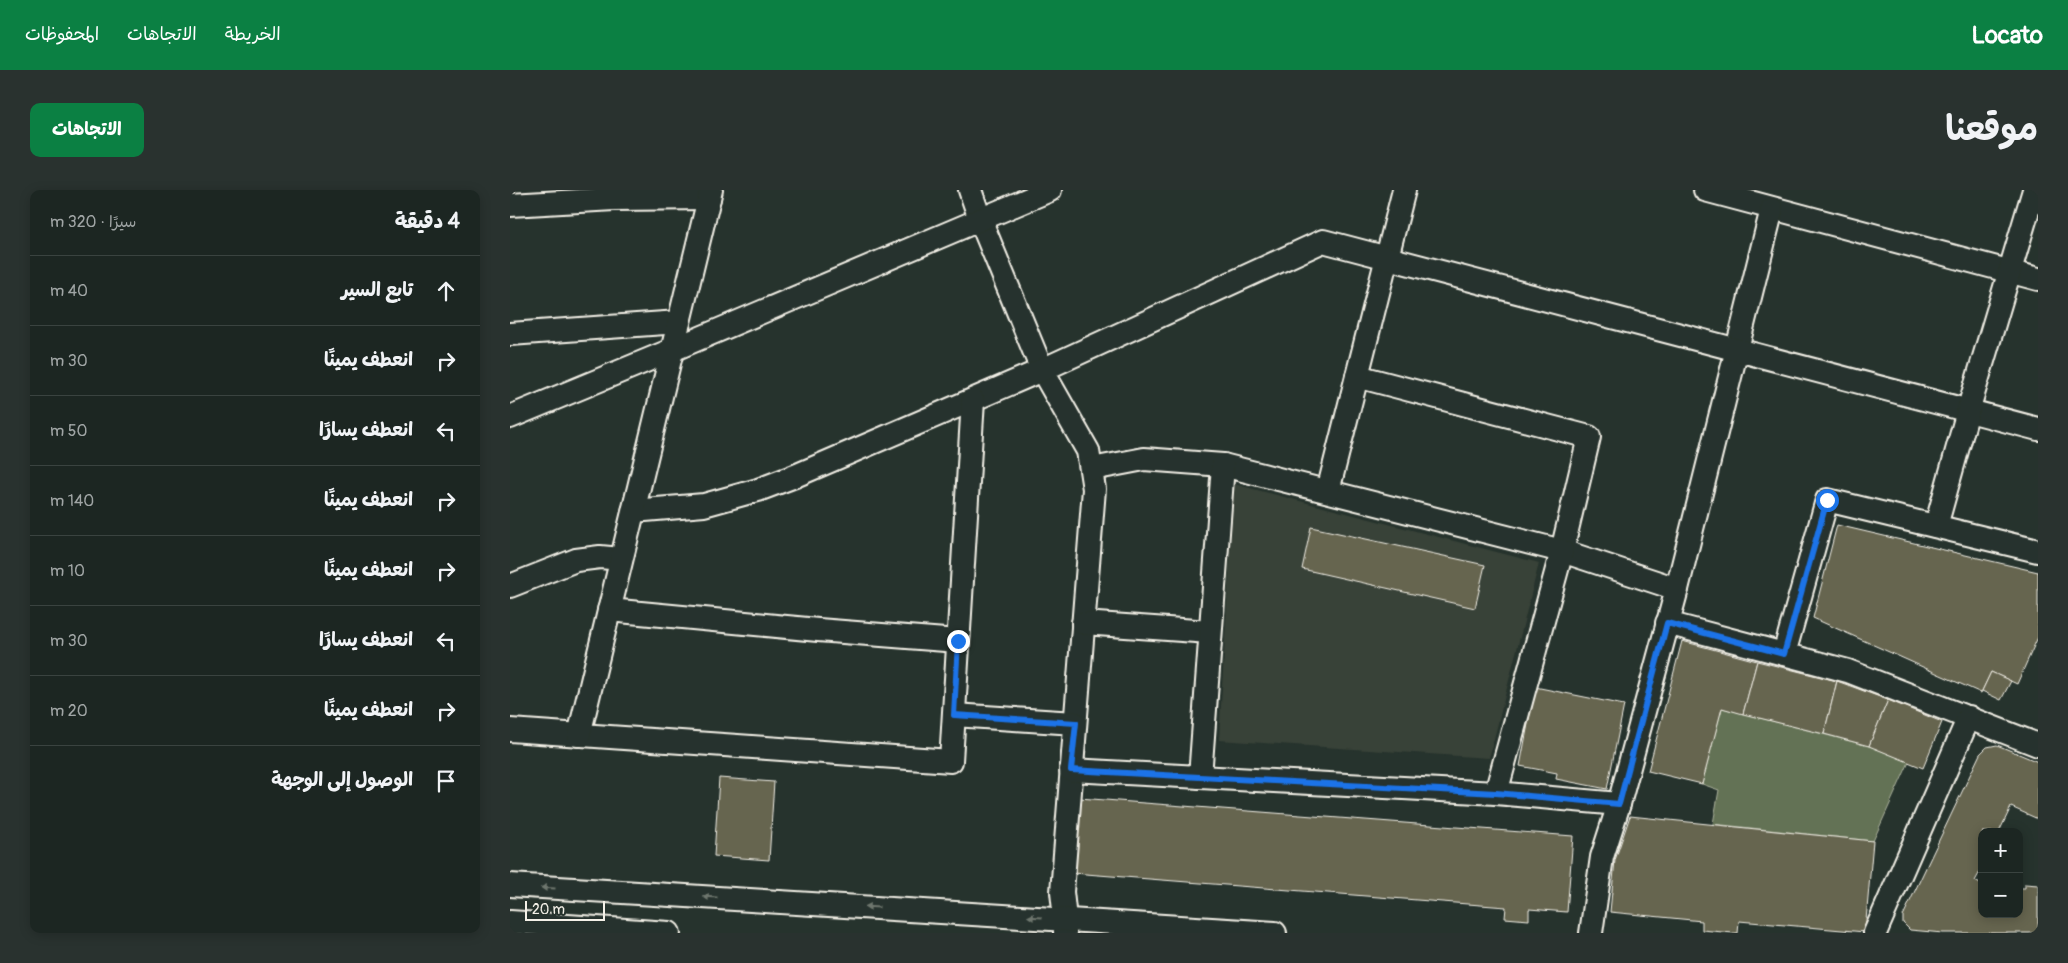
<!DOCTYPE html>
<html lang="ar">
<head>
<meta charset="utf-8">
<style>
  :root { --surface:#1c2622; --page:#29322f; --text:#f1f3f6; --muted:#a0a5a5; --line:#3a4340; --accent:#0b8043 }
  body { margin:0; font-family:Pangolin,"Playpen Sans Arabic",sans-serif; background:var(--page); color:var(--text); direction:rtl }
  .controls { position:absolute; right:15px; bottom:15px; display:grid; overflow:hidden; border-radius:10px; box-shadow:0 2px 12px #0003 }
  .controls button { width:45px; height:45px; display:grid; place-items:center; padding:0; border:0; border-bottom:1px solid var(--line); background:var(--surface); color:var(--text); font:25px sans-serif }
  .scale { position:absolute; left:15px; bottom:12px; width:80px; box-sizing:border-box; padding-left:5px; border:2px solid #f4f1e8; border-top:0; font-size:14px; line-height:18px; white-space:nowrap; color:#f4f1e8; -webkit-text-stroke:4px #26332d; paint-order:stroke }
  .stop { position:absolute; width:15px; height:15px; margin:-11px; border:4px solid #1a73e8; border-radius:50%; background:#fff }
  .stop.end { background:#1a73e8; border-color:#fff; box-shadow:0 1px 5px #0008 }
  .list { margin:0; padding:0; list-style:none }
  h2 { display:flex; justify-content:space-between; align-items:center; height:65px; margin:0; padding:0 20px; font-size:21px }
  h2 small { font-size:16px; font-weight:400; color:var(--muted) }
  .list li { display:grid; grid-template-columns:32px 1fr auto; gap:15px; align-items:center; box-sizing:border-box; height:70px; padding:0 20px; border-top:1px solid var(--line) }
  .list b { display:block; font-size:19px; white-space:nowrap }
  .list em { font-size:16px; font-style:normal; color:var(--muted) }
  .icon { flex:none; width:28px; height:28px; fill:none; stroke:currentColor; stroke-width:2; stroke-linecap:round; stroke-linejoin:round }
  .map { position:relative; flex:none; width:1528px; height:743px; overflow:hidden; direction:ltr; border-radius:10px }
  header { display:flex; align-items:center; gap:30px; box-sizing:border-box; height:70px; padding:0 25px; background:var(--accent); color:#fff }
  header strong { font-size:24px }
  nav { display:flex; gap:28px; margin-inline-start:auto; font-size:18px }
  .intro { display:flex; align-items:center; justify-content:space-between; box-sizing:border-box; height:120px; padding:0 30px }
  h1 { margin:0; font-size:35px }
  .button { padding:12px 22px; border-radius:10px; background:var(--accent); color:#fff; font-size:18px; font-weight:700 }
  main { display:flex; gap:30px; padding:0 30px }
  aside { flex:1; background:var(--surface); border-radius:10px; box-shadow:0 2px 12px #0003 }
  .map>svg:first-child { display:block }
</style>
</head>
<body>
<header>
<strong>Locato</strong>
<nav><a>الخريطة</a><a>الاتجاهات</a><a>المحفوظات</a></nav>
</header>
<div class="intro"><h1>موقعنا</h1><a class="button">الاتجاهات</a></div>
<main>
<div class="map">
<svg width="1528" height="743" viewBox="0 0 1528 743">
  <rect width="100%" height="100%" fill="#26332d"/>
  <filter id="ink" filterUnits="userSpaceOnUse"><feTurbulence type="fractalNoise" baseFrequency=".02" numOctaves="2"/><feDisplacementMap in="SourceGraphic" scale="10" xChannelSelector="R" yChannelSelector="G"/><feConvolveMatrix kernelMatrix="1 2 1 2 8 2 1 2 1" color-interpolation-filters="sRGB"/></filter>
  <g filter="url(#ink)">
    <polygon fill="#394238" points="724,294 1029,373 979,568 709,550"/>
    <polygon fill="#647254" stroke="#acb29e" points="1212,518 1359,556 1399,572 1363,651 1203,634 1209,600 1192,594"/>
    <g fill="#666550" stroke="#f4f1e8">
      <polygon points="1327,335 1528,382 1528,447 1507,494 1481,482 1471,503 1303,428"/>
      <polygon points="801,337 975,375 965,418 792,379"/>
      <polygon points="1172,451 1247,471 1233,524 1212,518 1192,594 1138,581"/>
      <polygon points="1247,471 1327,491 1314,544 1233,524"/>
      <polygon points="1481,482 1501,491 1491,510 1472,501"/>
      <polygon points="1327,491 1378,510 1359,556 1314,544"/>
      <polygon points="1025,497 1114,515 1097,599 1046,589 1047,583 1010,576"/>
      <polygon points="1378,510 1432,532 1413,578 1359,556"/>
      <polygon points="1487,555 1528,572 1528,629 1501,617 1489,642 1472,642 1472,678 1465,691 1472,695 1472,724 1509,724 1509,698 1515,698 1515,694 1528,695 1528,743 1433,743 1400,740 1393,733 1393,726 1470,564 1477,557"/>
      <polygon points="209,588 264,592 259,670 204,666"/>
      <polygon points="569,608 1063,646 1057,722 1019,719 1019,730 995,728 996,717 563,683"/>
      <polygon points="1120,626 1363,651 1355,742 1229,731 1228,743 1223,743 1192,740 1192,731 1100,722 1105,670"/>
    </g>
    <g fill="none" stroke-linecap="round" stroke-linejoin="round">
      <g stroke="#f4f1e8" stroke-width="26">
        <g id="minor">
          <polyline points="460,0 470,29 532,180 578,261 584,299 552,702 555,729 555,743"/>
          <polyline points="1195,0 1528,89"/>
          <polyline points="0,15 104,9 199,8"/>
          <polyline points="0,144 169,132"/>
          <polyline points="847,186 1079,247 1052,361 1167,399 1262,19"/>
          <polyline points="0,227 162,160 540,0"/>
          <polyline points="582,279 634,269 713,275 1052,361 986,603"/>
          <polyline points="818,301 894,0"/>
          <polyline points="123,321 194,315 248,300 285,286 532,180 813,51 1528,239"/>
          <polyline points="1426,336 1458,221 1524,0"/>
          <polyline points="0,396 66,370 90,367 111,369"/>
          <polyline points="99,420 308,440 448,451"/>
          <polyline points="573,433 700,442"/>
          <polyline points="1157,433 1338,481 1528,555"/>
          <polyline points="1274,464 1317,310 1528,361"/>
          <polyline points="444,525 565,533"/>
          <polyline points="0,540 441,571 463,210"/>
          <polyline points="69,545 201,0"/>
          <polyline points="561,580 986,603 1109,614"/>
          <polyline points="690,587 713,275"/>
          <polyline points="0,695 765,743"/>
          <polyline points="0,732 159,743"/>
          <polyline points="1081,743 1092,667 1109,614 1167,399"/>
          <polyline points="1365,743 1459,527"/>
        </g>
      </g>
      <use href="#minor" stroke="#26332d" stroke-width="22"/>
    </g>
    <defs><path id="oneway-solid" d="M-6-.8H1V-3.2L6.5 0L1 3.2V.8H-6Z" transform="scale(1.25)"/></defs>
    <g fill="#6e766e">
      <use href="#oneway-solid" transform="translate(38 698) rotate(-177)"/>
      <use href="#oneway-solid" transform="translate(200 707) rotate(-177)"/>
      <use href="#oneway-solid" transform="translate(362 717) rotate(-177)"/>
      <use href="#oneway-solid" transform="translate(525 727) rotate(-177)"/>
    </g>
  </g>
  <g fill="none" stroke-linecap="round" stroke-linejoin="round" filter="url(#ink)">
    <polyline stroke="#1a73e8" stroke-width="6" points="448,451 444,525 566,533 561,580 986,603 1109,614 1157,433 1274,464 1317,310"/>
  </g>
</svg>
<div class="controls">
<button>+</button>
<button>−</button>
</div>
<div class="scale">20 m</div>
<div class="stop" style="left:1317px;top:310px"></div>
<div class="stop end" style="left:448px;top:451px"></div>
</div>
<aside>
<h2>4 دقيقة<small>سيرًا · 320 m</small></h2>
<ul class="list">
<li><svg class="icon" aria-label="ahead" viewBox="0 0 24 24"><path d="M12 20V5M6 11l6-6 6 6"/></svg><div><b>تابع السير</b></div><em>40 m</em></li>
<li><svg class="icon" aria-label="right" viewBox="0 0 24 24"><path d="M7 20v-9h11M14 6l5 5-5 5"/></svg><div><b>انعطف يمينًا</b></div><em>30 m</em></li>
<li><svg class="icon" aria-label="left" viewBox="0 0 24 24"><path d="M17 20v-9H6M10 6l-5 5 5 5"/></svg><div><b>انعطف يسارًا</b></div><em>50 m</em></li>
<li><svg class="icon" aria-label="right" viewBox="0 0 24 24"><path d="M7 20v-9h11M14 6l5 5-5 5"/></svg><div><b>انعطف يمينًا</b></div><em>140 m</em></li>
<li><svg class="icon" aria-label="right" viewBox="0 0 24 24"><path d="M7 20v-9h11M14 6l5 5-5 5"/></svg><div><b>انعطف يمينًا</b></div><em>10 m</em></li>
<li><svg class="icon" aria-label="left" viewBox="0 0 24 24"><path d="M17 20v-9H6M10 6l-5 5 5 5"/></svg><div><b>انعطف يسارًا</b></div><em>30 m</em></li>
<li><svg class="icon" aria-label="right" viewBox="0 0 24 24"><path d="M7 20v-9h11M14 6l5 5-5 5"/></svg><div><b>انعطف يمينًا</b></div><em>20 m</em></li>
<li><svg class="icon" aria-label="arrive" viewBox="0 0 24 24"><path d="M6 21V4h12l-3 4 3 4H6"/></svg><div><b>الوصول إلى الوجهة</b></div></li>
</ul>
</aside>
</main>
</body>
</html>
